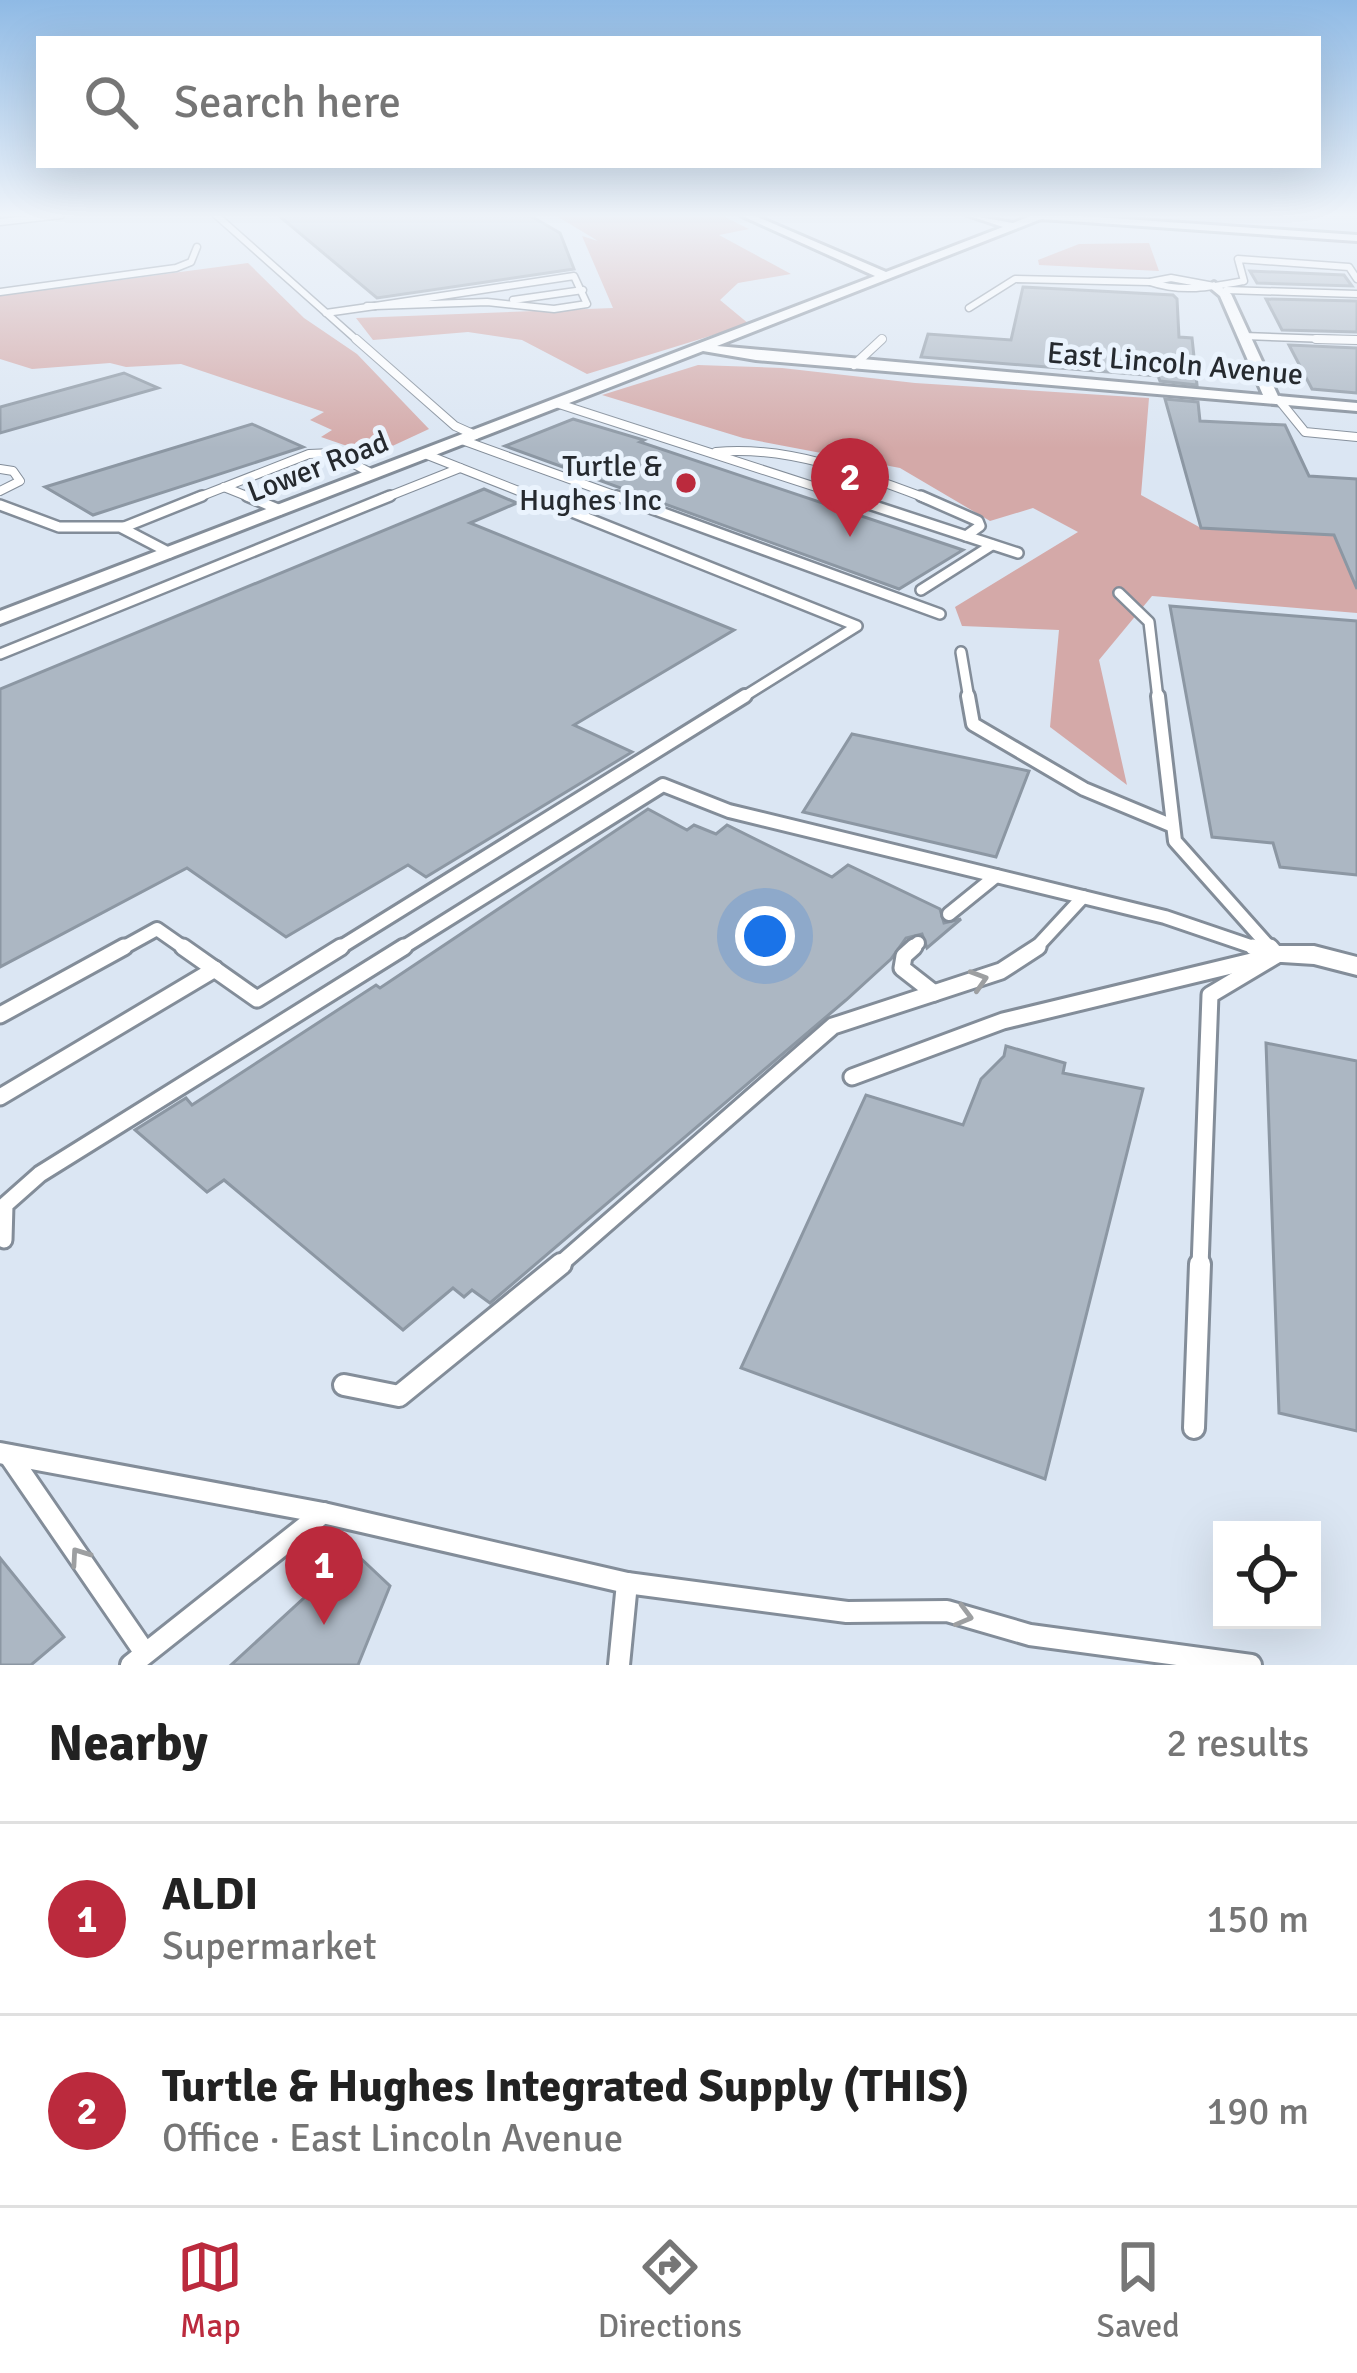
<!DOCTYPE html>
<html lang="en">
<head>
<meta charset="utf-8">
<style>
  :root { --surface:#fff; --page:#f6f6f6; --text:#222; --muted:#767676; --line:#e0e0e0; --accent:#bb2a3d }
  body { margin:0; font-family:Signika,sans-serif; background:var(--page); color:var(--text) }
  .controls { position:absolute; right:36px; bottom:36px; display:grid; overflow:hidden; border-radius:0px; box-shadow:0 12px 48px #0002 }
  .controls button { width:108px; height:108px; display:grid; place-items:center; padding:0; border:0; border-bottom:3px solid var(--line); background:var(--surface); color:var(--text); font:60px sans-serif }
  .you { position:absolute; left:765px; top:936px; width:42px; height:42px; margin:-30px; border:9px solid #fff; border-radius:50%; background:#1a73e8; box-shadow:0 0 0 18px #1a73e833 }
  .badge { display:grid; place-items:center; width:78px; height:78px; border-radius:50%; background:var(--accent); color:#fff; font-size:39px; font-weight:700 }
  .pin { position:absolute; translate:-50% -99px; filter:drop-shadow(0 3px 6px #0008) }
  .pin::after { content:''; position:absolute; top:63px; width:42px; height:36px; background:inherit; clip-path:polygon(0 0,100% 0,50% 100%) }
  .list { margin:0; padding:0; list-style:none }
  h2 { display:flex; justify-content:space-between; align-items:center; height:156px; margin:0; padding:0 48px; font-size:51px }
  h2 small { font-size:39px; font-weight:400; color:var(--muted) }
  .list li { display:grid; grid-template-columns:78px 1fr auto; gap:36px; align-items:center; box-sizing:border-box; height:192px; padding:0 48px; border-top:3px solid var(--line) }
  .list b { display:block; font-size:45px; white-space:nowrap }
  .list p { margin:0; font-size:39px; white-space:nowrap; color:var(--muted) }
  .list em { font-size:39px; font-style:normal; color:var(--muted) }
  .icon { flex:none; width:66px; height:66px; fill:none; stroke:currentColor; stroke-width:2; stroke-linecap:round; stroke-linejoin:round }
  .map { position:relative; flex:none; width:1357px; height:1665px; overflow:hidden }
  .search { position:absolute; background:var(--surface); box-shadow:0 12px 48px #0002; left:36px; right:36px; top:36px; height:132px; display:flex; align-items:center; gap:30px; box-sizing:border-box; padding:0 42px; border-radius:0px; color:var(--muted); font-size:45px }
  .sheet { height:540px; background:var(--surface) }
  nav { display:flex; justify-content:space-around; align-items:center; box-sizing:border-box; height:168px; border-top:3px solid var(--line); background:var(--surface); font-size:33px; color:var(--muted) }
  nav a { display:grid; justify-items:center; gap:6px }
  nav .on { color:var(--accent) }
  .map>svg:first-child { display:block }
</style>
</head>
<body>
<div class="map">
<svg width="1357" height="1665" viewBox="0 0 1357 1665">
  <rect width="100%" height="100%" fill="#dbe6f3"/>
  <g fill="#d4a9a8">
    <polygon points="555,215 721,215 749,229 719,235 791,274 738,283 720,300 749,324 587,374 522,340 468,332 373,340 356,318 613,308 582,236 598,241"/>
    <polygon points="1149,243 1159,271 1039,265 1038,260 1079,244"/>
    <polygon points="248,263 304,318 357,354 429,429 373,455 321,437 332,430 310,420 324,412 181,364 126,367 110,363 32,369 0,359 0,296"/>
    <polygon points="698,365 782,368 915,383 1149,398 1141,495 1201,528 1334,535 1357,581 1357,613 1152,596 1099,660 1127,785 1050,727 1059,630 962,626 955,607 1078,532 1033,508 990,521 900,468 743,438 602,395"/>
  </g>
  <g fill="#acb7c3" stroke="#8c97a3" stroke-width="3">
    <polygon points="278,215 529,215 560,233 574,269 377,298"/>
    <polygon points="1250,271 1344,275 1352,286 1257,283"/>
    <polygon points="1023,287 1173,295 1177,299 1179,337 1192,338 1197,385 1160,381 1158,376 921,357 928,334 1011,340"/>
    <polygon points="1266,299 1357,301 1357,332 1282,330"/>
    <polygon points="1289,345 1357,348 1357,393 1312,389"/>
    <polygon points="124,373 158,388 0,433 0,407"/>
    <polygon points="1165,399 1198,402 1200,421 1285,425 1309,476 1357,479 1357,589 1334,535 1201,528"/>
    <polygon points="573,419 644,440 640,442 963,550 899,589 505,446"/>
    <polygon points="252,424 303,447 93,515 45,487"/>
    <polygon points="484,489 517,503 470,523 734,630 574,725 632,752 426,877 408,865 286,937 187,868 0,967 0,689"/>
    <polygon points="1170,606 1357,621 1357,875 1280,867 1273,843 1212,837"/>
    <polygon points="852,734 1029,771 996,857 803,812"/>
    <polygon points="648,809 687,830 694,825 716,834 727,825 832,877 848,865 940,909 944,923 961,919 927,948 922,934 906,938 891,959 846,1000 490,1303 472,1290 464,1297 453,1288 403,1330 224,1180 207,1192 135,1130 186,1098 192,1105 376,985 380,988"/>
    <polygon points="1266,1043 1357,1061 1357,1431 1279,1413"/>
    <polygon points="1006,1046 1065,1063 1063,1073 1143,1089 1045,1479 741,1368 866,1095 963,1125 981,1079 1004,1056"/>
    <polygon points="354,1552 390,1586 358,1665 231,1665"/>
    <polygon points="0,1558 64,1637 31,1665 0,1665"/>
  </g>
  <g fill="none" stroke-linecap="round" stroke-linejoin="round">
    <g stroke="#838d99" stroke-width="9">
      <g id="service-far5">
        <polyline points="216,215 359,342"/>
        <polyline points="0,222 61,215"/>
        <polygon points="574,276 587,304 554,309 487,302 375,306"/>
        <path d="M1214,286L1171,278L1150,282C1182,293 1212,287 1244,281L1238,259L1349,267L1357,279"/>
        <polyline points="1226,290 1357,294"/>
        <polyline points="0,292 176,268 191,262 197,247"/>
        <polyline points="513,300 583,290"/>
        <polyline points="367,306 375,306"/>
        <polyline points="969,308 1015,279 1150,282"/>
        <polyline points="326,313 375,306"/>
        <polyline points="1244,336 1357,340"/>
      </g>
    </g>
    <g stroke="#838d99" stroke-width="10">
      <g id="service-far4">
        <polyline points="356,339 455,426 475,435"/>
        <polyline points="1316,339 1357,340"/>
        <polyline points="854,365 882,339"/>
        <polyline points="1279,400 1305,432 1357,437"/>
        <polyline points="556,403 853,499"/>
        <polyline points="462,440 625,499"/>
        <path d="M716,452C788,445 862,474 928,499"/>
        <polyline points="425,454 539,499"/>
        <polyline points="0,469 13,471 20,481 0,491"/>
        <polyline points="224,487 254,499"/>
        <polyline points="194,499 309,454 333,453 373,474"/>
        <polyline points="382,499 460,468"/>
      </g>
    </g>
    <g stroke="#838d99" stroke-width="14">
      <g id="service-far3">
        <polyline points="247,496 280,510"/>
        <polyline points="532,496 857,626 740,699"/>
        <polyline points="617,496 940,614"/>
        <polyline points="844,496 1018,553"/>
        <polyline points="921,496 978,521 980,526 966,536"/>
        <polyline points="0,505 59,527 123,527"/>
        <polyline points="170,553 122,528 202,496"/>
        <polyline points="921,590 992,545"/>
        <polyline points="1119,593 1149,622 1158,699"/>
        <polyline points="961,652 969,699"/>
        <polyline points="0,654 390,496"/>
      </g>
    </g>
    <g stroke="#838d99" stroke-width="18">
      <g id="service-far2">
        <polyline points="968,696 973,724 1084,789 1173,826"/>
        <polyline points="1158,696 1175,841 1272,950"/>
        <polyline points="949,914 996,876"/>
        <polyline points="119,950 157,929 187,950"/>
        <polyline points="336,950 745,696"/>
        <polyline points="399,950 663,785 729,811 1165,917 1262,950"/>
        <polyline points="910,950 918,943"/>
        <polyline points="1034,950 1083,897"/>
      </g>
    </g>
    <g stroke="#838d99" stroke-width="21">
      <g id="service-far1">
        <polyline points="183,947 257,999 341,947"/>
        <polyline points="914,947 904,956 902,968 934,993 1001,971 1038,947"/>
        <polyline points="1253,947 1277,955"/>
        <polyline points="1270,947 1276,954"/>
        <polyline points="0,1015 124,947"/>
        <polyline points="852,1077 1003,1021 1264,958"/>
        <polyline points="0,1097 215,969"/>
        <polyline points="4,1240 5,1205 40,1174 404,947"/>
        <polyline points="557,1267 833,1026 934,993"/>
        <polyline points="1200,1267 1210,995 1277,955"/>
      </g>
    </g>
    <g stroke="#838d99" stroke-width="26">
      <g id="service">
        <polyline points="344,1385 399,1396 561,1264"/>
        <polyline points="1194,1428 1200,1264"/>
        <polyline points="0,1453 323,1513 627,1583 847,1612 947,1611 1030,1635 1251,1665"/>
        <polyline points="9,1455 145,1653"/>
        <polyline points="131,1665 323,1513"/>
        <polyline points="619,1665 627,1583"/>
      </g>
    </g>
    <g stroke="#838d99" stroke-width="6">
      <g id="minor">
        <polygon points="740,215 753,215 886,272 1003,227 967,215 1013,223 1034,215 1067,215 1357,235 1357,241 1041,219 717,346 1263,395 1220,296 1208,286 1214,282 1231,294 1278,396 1357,403 1357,411 756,360 703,351 0,624 0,611 875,276"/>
        <polygon points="1277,946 1314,946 1357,957 1357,975 1314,964 1268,961 1264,955 1268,949"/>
      </g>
    </g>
    <use href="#service-far5" stroke="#fff" stroke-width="6"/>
    <use href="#service-far4" stroke="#fff" stroke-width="8"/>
    <use href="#service-far3" stroke="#fff" stroke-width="9"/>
    <use href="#service-far2" stroke="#fff" stroke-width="12"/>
    <use href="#service-far1" stroke="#fff" stroke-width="15"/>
    <use href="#service" stroke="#fff" stroke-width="20"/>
    <use href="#minor" fill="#fff" fill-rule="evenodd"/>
  </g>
  <defs><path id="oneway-chevron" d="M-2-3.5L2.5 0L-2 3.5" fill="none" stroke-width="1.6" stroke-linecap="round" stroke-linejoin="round" transform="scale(3)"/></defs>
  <g stroke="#9d9fa1">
    <use href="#oneway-chevron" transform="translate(979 980) rotate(-17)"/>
    <use href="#oneway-chevron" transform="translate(79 1556) rotate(-125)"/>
    <use href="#oneway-chevron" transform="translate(964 1616) rotate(15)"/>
  </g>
  <linearGradient id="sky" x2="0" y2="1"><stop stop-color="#8fbae5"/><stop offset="0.48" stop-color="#eff4fa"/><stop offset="1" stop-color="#eff4fa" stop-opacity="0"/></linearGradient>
  <rect width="1357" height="448" fill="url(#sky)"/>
  <circle fill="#bb2a3d" stroke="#eaf3fd" stroke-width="4.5" cx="686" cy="483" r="12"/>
  <g text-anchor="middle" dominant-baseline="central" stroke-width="10" stroke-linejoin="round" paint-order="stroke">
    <g font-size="30" fill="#262a2f" stroke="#eaf3fd">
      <text transform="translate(1175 364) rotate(5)">East Lincoln Avenue</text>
      <text transform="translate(318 467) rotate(-21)">Lower Road</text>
    </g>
    <g font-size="30" fill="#262a2f" stroke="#eaf3fd" text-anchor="end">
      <text x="662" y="466">Turtle &amp;<tspan x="662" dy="34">Hughes Inc</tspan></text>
    </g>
  </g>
</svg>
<div class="controls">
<button><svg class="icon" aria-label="locate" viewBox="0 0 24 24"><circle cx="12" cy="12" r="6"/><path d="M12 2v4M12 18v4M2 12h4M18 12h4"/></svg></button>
</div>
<div class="you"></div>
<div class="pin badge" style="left:324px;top:1625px">1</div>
<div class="pin badge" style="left:850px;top:537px">2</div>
<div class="search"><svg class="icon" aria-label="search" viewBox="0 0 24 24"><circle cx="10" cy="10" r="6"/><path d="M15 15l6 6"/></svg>Search here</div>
</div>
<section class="sheet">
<h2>Nearby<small>2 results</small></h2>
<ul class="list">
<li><span class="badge">1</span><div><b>ALDI</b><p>Supermarket</p></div><em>150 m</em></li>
<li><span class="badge">2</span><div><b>Turtle &amp; Hughes Integrated Supply (THIS)</b><p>Office · East Lincoln Avenue</p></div><em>190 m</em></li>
</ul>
</section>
<nav>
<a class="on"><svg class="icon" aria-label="map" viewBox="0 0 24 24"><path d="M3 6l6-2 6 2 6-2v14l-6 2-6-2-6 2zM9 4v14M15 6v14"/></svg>Map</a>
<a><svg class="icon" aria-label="directions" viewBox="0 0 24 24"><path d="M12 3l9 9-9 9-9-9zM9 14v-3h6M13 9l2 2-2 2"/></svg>Directions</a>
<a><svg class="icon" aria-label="saved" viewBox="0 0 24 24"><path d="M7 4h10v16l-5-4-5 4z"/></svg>Saved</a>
</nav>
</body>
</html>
